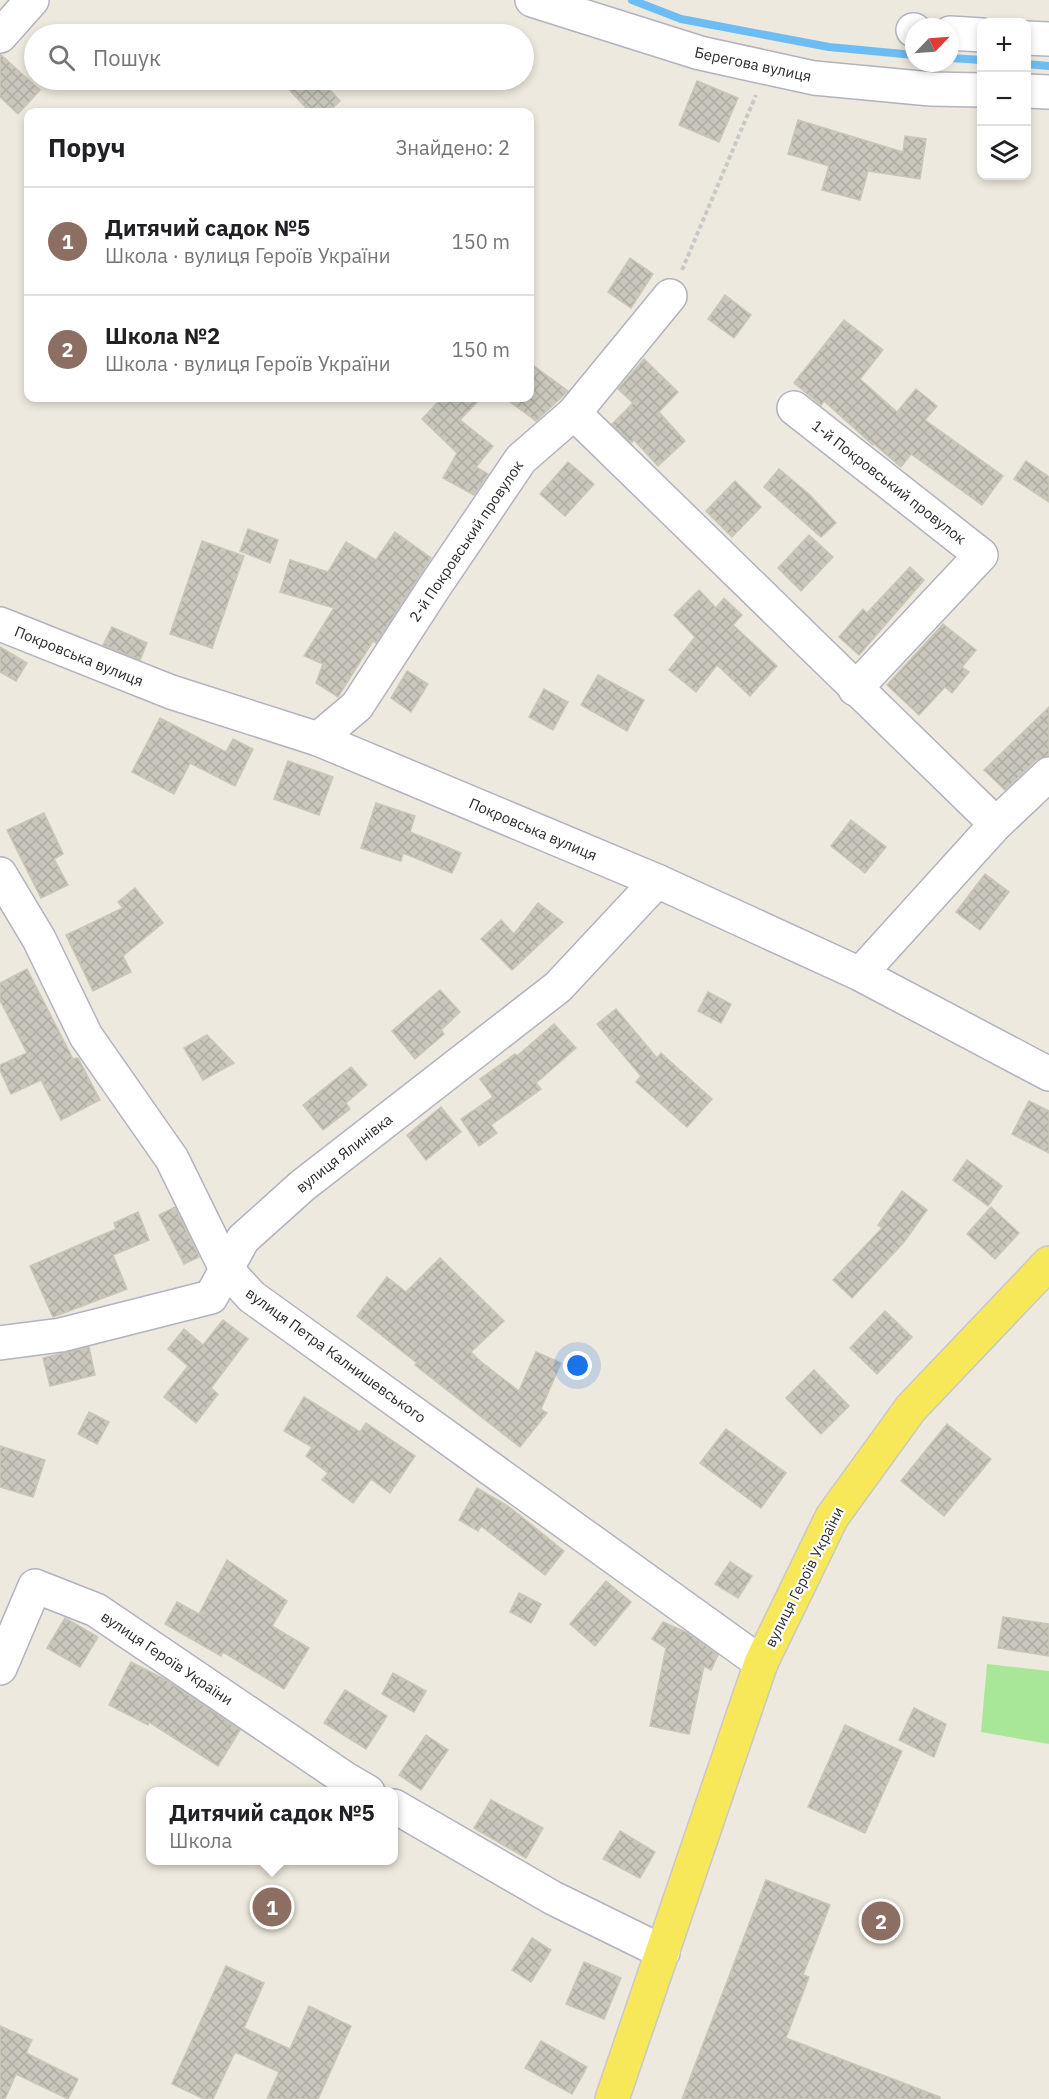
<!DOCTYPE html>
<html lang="uk">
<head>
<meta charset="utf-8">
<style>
  :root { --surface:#fff; --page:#f6f6f6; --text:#202124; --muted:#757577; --line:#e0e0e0; --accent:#7c3aed }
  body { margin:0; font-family:"IBM Plex Sans",sans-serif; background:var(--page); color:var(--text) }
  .controls { position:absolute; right:18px; top:18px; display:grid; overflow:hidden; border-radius:12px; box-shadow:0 3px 9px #0003 }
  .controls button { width:54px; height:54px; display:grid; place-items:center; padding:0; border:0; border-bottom:2px solid var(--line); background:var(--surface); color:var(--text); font:30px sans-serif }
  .compass { position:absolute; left:905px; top:18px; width:54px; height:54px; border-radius:50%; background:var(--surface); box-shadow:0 3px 9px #0003; rotate:65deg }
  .you { position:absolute; left:578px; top:1366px; width:21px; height:21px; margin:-15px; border:4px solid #fff; border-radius:50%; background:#1a73e8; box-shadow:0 0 0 9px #1a73e833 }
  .badge { display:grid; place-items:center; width:39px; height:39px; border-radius:50%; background:var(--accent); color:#fff; font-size:20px; font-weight:700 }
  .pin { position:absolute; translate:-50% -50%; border:3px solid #fff; box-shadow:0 2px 6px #0006 }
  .popup { position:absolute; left:146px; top:1787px; width:252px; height:78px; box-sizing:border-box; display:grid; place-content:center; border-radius:12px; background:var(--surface); filter:drop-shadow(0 2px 4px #0005); font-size:20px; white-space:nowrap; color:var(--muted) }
  .popup b { font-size:22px; color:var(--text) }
  .popup::after { content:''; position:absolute; left:50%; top:100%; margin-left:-12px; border:12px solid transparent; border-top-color:var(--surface) }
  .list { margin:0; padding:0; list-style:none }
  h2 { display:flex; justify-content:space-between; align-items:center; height:78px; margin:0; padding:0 24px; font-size:26px }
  h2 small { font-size:20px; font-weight:400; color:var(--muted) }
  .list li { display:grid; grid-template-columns:39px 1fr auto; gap:18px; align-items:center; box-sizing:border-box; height:108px; padding:0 24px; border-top:2px solid var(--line) }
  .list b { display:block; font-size:22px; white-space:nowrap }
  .list p { margin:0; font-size:20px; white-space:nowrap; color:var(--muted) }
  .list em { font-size:20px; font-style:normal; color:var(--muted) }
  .icon { flex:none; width:33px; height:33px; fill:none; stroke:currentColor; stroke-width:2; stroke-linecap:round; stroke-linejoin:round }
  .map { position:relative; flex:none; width:1049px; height:2099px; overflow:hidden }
  .search { position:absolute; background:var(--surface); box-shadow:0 3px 9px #0003; left:24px; top:24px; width:510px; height:66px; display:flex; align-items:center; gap:15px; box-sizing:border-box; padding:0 21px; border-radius:33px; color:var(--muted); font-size:22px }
  .panel { position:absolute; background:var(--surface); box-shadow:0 3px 9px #0003; left:24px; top:108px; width:510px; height:294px; border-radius:12px }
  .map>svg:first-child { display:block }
</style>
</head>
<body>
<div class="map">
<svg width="1049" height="2099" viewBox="0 0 1049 2099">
  <defs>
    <pattern id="building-cross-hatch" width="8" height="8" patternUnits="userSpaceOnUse" patternTransform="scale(1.5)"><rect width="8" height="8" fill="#c9c7bc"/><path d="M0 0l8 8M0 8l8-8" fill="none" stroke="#adaba2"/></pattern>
  </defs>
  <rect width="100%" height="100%" fill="#eee9de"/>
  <polygon fill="#a8e798" points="987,1664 1049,1671 1049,1744 981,1732"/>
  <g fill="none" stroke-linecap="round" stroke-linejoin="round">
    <g stroke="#6dbdf4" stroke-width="8">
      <polyline points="632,0 681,19 829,47 914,55"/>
      <polyline points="950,58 982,60"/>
      <polyline points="1026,64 1049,66"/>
    </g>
  </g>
  <g fill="url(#building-cross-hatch)" stroke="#cac6b7" stroke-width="1.5">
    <polygon points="0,54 40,90 18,114 0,97"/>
    <polygon points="280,80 321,80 340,101 328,112 310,112"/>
    <polygon points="697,81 738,98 719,142 679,125"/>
    <polygon points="798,120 903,152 905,136 926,139 920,179 868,171 860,200 822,190 829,166 788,154"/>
    <polygon points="630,258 653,274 631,308 608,292"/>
    <polygon points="725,295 751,315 734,338 708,319"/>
    <polygon points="844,320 883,350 860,379 897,412 916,389 937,406 925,420 1003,476 982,505 911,454 901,467 874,444 873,445 824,401 821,405 794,383"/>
    <polygon points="644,359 678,392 659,412 685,441 658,466 634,440 631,443 612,424 633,403 618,389"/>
    <polygon points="530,363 568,391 536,421 505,398 530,398"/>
    <polygon points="442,398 481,398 460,420 493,446 476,467 488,474 474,495 443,478 457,453 422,419"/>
    <polygon points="1026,461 1049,477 1049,502 1014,479"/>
    <polygon points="568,462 594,484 565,516 540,494"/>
    <polygon points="779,469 810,495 836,523 821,537 764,487"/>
    <polygon points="735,481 761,507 732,537 706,511"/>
    <polygon points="248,529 278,540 270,563 240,551"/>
    <polygon points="395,532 431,558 376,643 373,641 338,697 316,683 323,664 304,656 334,608 280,592 290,560 328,572 346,542 376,560"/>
    <polygon points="809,535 833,557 801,591 778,568"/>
    <polygon points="202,541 244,556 212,648 170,634"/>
    <polygon points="910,567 924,580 859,655 839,637 863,609 867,613"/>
    <polygon points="699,590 716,608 724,598 742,615 733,625 777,666 750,696 717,665 696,692 669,670 695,637 674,615"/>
    <polygon points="943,624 976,650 962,667 969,672 952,693 945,687 919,715 887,685"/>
    <polygon points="112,627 147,643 140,660 103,645"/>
    <polygon points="0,647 27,663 16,681 0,672"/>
    <polygon points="407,671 428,684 411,712 391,698"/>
    <polygon points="598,675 644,700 627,731 581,705"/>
    <polygon points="544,689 568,702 553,730 529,717"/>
    <polygon points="1049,707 1049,756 1036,760 1005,790 984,770"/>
    <polygon points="160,718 226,752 233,739 253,749 235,786 190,763 174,794 132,772"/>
    <polygon points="288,761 333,777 319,815 274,799"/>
    <polygon points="376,803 415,816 410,832 461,853 452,873 403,853 401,861 361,848"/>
    <polygon points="44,813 63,854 54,859 68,885 41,898 7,830"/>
    <polygon points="851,820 886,847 865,873 831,846"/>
    <polygon points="985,874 1009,892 980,930 956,912"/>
    <polygon points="135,888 163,923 123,956 131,972 93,991 66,935 123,908 118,902"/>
    <polygon points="538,903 563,922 512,970 481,939 501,920 514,934"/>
    <polygon points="27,969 73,1059 78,1058 100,1100 61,1120 41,1080 11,1094 0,1070 0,1065 27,1053 0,1000 0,983"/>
    <polygon points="440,990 460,1012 441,1030 444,1034 415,1059 392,1031"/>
    <polygon points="708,992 731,1004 721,1023 698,1011"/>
    <polygon points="616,1009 657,1058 661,1053 712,1099 687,1127 636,1082 641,1076 597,1024"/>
    <polygon points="554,1024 576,1048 536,1083 541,1089 491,1125 497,1133 479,1146 461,1119 493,1097 480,1079 515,1054 517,1056"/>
    <polygon points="207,1035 234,1063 203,1080 184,1048"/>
    <polygon points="351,1067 367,1085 346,1103 350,1109 323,1130 303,1105"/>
    <polygon points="1029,1101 1049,1111 1049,1153 1012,1134"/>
    <polygon points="441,1107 461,1132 426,1160 407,1135"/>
    <polygon points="967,1160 1002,1186 988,1206 953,1180"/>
    <polygon points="902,1191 927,1210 904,1242 852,1298 833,1280 882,1228 878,1225"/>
    <polygon points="175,1207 199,1257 184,1264 159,1215"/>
    <polygon points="991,1207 1019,1233 995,1259 967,1234"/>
    <polygon points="138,1212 149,1240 113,1255 127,1289 53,1317 30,1266 116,1229 114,1223"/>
    <polygon points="440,1258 504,1321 471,1352 480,1361 519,1391 536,1352 561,1363 541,1409 547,1413 520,1447 415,1365 417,1363 357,1316 387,1277 406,1292"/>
    <polygon points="885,1311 912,1337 877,1374 850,1348"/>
    <polygon points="223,1320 248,1339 211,1388 218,1394 196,1423 164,1397 188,1366 168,1349 184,1329 203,1345"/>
    <polygon points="89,1347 95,1375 50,1386 43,1358"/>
    <polygon points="814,1370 849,1406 821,1434 786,1398"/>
    <polygon points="304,1397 360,1432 366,1423 415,1456 390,1493 371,1479 353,1503 322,1480 328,1473 306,1456 312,1447 284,1431"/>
    <polygon points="89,1412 109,1422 97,1444 78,1434"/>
    <polygon points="947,1424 991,1459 944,1516 901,1481"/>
    <polygon points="726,1429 786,1473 761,1508 700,1463"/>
    <polygon points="0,1446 45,1460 33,1497 0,1487"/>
    <polygon points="477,1488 508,1506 564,1551 545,1575 481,1526 478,1531 459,1520"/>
    <polygon points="227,1560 287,1601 272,1626 309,1648 284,1689 223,1652 221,1656 165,1624 177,1602 199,1614"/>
    <polygon points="730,1562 752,1576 738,1598 715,1584"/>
    <polygon points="606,1581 631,1602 595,1646 570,1624"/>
    <polygon points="519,1593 541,1604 531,1623 510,1612"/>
    <polygon points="1003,1617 1049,1624 1049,1656 998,1648"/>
    <polygon points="65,1618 98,1637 80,1667 47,1648"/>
    <polygon points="663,1622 688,1633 718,1655 711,1670 704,1666 689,1734 650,1726 666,1648 652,1639"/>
    <polygon points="131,1662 166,1680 240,1730 218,1766 149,1722 148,1725 109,1705"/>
    <polygon points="393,1673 426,1691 414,1712 382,1694"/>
    <polygon points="345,1690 387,1716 366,1749 324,1723"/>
    <polygon points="914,1708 946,1724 934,1757 899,1740"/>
    <polygon points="845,1725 902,1751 865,1833 808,1807"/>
    <polygon points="426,1735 448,1750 421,1790 399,1775"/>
    <polygon points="491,1800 543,1828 526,1858 474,1828"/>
    <polygon points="620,1831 655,1852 640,1878 603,1859"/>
    <polygon points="766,1880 830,1905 803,1975 809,1977 786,2038 940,2097 940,2099 682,2099"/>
    <polygon points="532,1938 551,1950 531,1982 512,1970"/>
    <polygon points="584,1962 621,1978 604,2019 566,2004"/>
    <polygon points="226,1966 264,1983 244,2028 290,2049 309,2006 351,2026 318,2099 267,2099 279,2072 235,2052 213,2099 204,2099 172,2084"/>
    <polygon points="0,2026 32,2040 26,2053 78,2079 68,2099 16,2074 5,2099 0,2099"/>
    <polygon points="541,2041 587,2067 572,2094 525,2068"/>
  </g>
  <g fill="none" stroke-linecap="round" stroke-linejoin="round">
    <g stroke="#b2b2c0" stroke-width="36">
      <g id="minor">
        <polyline points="532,0 700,53 814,78 931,89 982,90"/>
        <polyline points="913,30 914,30"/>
        <polyline points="950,33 982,35"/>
        <polyline points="0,36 32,0"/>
        <polyline points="1026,38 1049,39"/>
        <polyline points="1026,91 1049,92"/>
        <polyline points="794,408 981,555 855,689"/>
        <polyline points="574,413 996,824"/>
        <polyline points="0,624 171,692 318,739 657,881 860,974 1049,1074"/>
        <polyline points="318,739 357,706 435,586 521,459 574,413 670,296"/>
        <polyline points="0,874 39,939 86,1036 172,1159 226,1269 252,1297 761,1663"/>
        <polyline points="860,974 996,824 1049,774"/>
        <polyline points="0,1343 61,1335 211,1297 243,1239 302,1186 558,987 657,881"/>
        <polyline points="0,1668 35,1586 96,1610 344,1778 368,1792"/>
        <polyline points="394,1806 553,1898 663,1952"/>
      </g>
    </g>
    <g stroke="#c8c8c8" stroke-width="36">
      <polyline id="major" points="612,2099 761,1663 832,1517 911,1408 1049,1263"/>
    </g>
    <polyline stroke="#c8c8c8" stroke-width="4" stroke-dasharray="4.5 3" stroke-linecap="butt" points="682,270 756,95"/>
    <use href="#minor" stroke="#fff" stroke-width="33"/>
    <use href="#major" stroke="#f7e85a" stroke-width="33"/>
  </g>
  <g text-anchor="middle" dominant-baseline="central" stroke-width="4.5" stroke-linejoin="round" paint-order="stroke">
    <g font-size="15" fill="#2c2c2c" stroke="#fff">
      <text transform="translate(753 64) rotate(12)">Берегова вулиця</text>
      <text transform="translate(889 482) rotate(38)">1-й Покровський провулок</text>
      <text transform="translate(466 541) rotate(-56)">2-й Покровський провулок</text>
      <text transform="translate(79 656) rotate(22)">Покровська вулиця</text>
      <text transform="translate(533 829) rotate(23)">Покровська вулиця</text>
      <text transform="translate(344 1153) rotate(-38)">вулиця Ялинівка</text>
      <text transform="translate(336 1355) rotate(36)">вулиця Петра Калнишевського</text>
      <text transform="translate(804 1577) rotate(-63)">вулиця Героїв України</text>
      <text transform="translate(167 1658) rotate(34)">вулиця Героїв України</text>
    </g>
  </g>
</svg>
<div class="controls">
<button>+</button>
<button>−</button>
<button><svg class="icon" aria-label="layers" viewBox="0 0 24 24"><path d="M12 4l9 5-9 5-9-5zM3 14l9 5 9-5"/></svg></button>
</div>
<svg class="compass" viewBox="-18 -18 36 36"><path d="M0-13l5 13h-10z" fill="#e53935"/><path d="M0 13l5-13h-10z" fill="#757577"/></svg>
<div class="you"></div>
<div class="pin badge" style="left:272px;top:1907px;background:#8d6e63">1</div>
<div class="popup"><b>Дитячий садок №5</b>Школа</div>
<div class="pin badge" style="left:881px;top:1921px;background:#8d6e63">2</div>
<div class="search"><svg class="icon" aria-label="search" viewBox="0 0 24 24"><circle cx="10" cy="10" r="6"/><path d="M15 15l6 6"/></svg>Пошук</div>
<section class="panel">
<h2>Поруч<small>Знайдено: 2</small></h2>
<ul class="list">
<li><span class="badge" style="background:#8d6e63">1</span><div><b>Дитячий садок №5</b><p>Школа · вулиця Героїв України</p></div><em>150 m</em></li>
<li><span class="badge" style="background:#8d6e63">2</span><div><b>Школа №2</b><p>Школа · вулиця Героїв України</p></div><em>150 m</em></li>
</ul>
</section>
</div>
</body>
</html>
